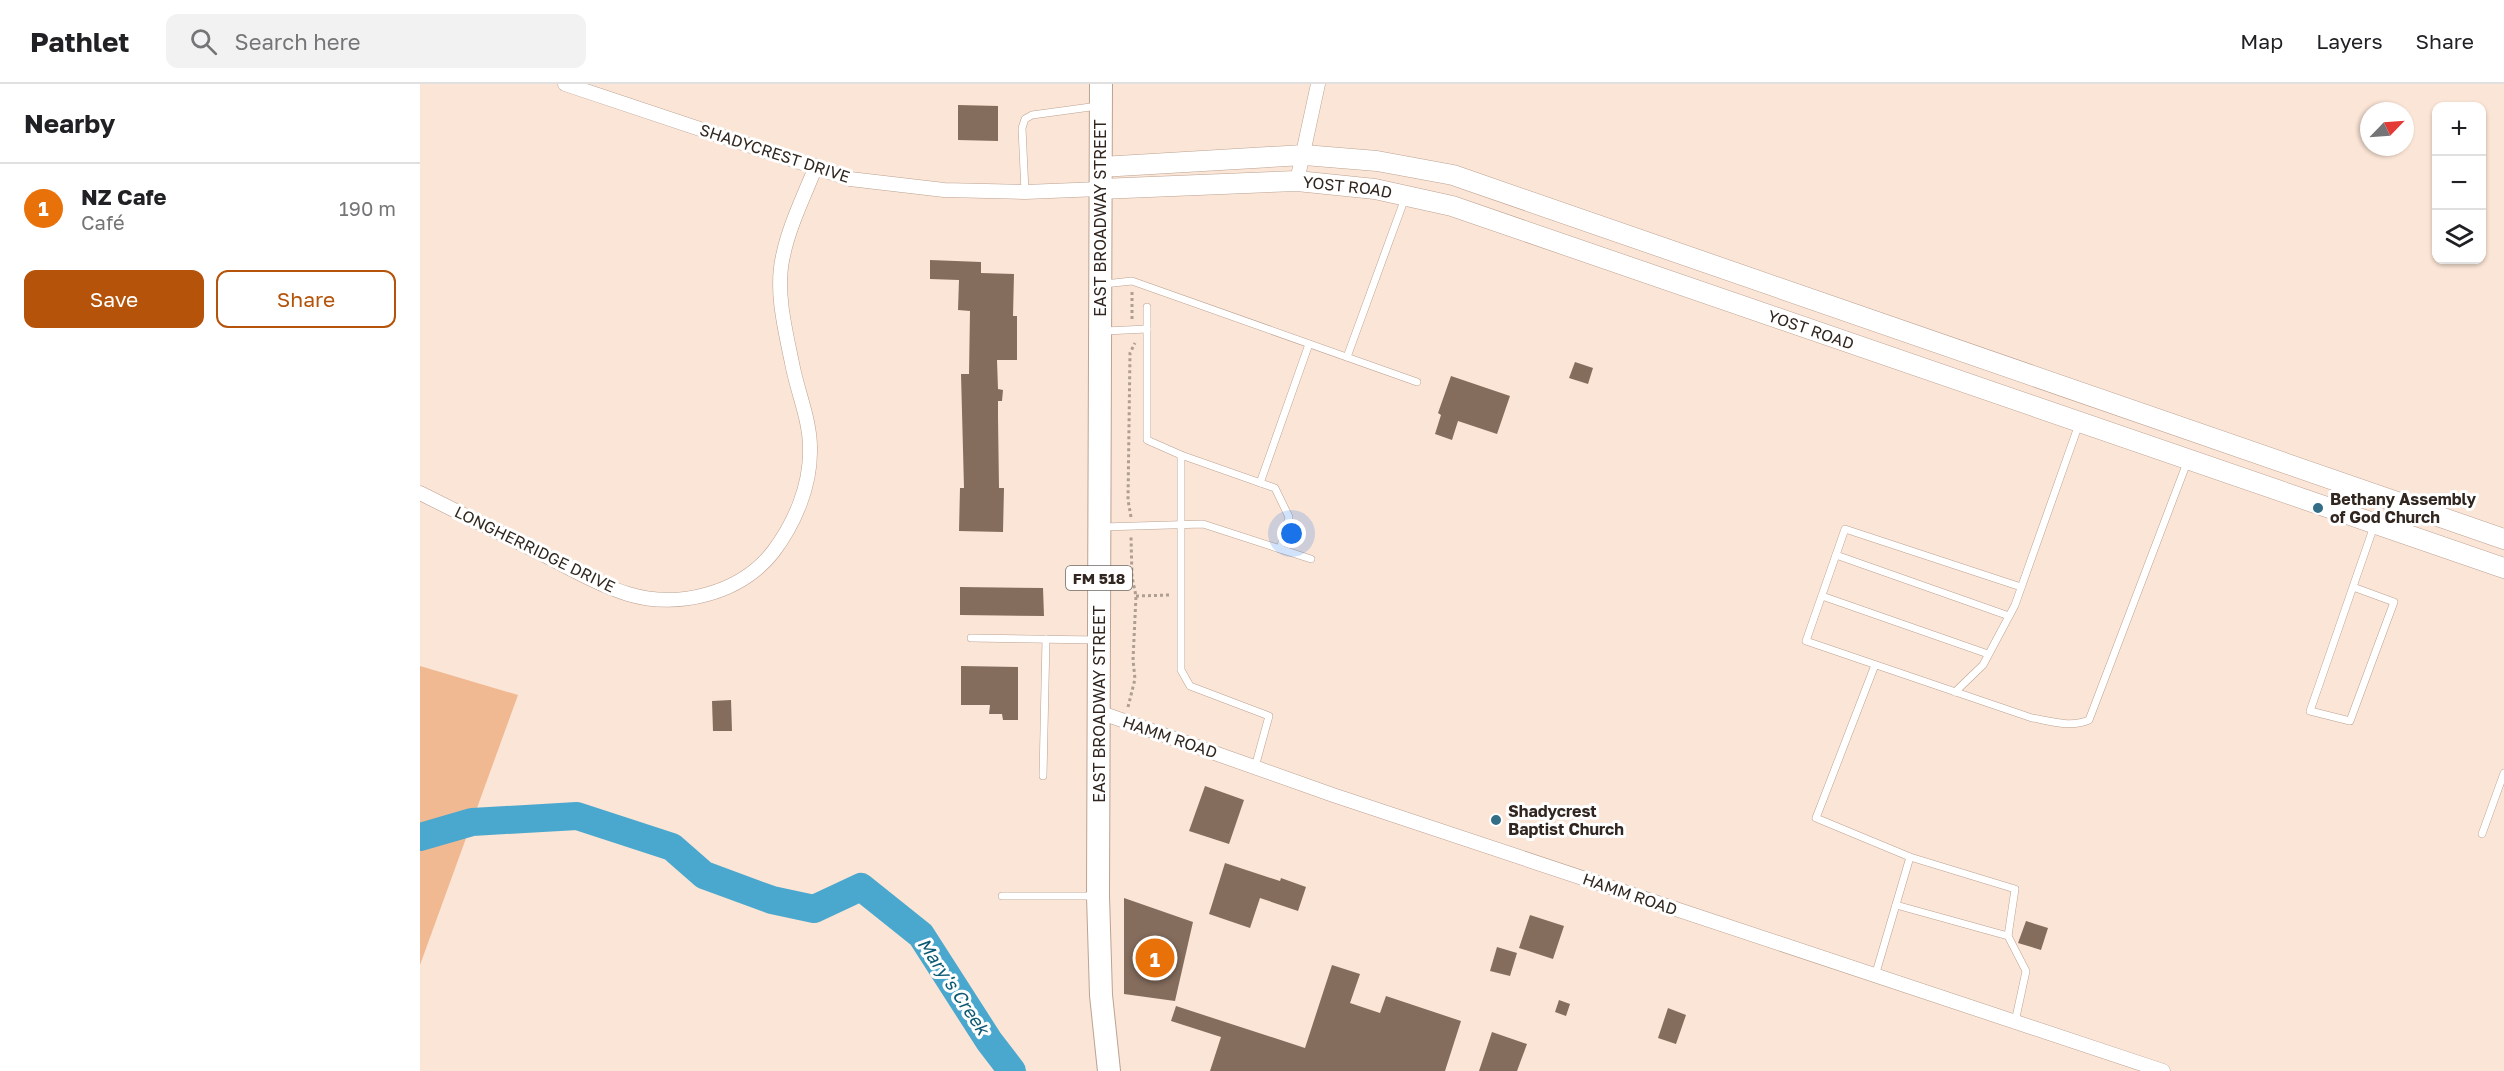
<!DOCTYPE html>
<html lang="en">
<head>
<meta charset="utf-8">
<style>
  :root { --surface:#fff; --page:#f2f2f2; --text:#202124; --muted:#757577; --line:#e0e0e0; --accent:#b45309 }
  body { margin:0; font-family:"Golos Text",sans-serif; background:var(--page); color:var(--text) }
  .controls { position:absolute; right:18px; top:18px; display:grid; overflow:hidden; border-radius:12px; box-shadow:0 2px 4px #0004 }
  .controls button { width:54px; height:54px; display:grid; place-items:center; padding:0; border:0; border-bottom:2px solid var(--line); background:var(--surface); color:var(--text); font:30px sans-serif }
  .compass { position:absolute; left:1940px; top:18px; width:54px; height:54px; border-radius:50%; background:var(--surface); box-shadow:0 2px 4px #0004; rotate:65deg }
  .you { position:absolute; left:872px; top:450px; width:21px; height:21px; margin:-15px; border:4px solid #fff; border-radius:50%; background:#1a73e8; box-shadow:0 0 0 9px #1a73e833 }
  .badge { display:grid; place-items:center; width:39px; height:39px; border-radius:50%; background:var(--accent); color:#fff; font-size:20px; font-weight:700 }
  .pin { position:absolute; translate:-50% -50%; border:3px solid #fff; box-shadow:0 2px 6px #0006 }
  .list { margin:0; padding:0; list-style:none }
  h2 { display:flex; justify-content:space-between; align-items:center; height:78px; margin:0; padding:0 24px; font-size:26px }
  h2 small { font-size:20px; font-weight:400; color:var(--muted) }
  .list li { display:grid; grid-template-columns:39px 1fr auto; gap:18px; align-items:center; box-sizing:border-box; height:90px; padding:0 24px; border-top:2px solid var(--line) }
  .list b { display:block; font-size:22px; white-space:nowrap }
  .list p { margin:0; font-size:20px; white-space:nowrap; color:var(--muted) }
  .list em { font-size:20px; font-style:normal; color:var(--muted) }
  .actions { display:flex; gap:12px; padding:18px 24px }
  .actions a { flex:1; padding:14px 0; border:2px solid var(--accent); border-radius:12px; text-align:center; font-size:21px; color:var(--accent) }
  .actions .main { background:var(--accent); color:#fff }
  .icon { flex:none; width:33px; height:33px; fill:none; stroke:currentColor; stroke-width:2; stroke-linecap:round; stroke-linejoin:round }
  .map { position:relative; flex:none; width:2084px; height:987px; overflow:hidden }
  header { display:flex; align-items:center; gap:36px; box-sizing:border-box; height:84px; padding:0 30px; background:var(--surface); border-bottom:2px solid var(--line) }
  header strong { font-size:28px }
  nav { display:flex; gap:33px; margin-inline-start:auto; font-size:21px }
  .search { width:420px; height:54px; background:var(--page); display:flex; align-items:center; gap:15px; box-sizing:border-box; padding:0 21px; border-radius:12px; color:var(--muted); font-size:22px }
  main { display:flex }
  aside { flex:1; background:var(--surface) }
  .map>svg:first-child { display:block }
</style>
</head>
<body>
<header>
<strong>Pathlet</strong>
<div class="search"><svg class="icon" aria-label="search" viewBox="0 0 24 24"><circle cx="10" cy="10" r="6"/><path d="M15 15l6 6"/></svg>Search here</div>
<nav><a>Map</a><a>Layers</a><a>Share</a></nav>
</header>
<main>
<aside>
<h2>Nearby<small></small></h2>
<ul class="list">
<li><span class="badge" style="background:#e8710a">1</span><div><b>NZ Cafe</b><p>Café</p></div><em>190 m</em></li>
</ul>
<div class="actions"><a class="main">Save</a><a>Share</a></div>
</aside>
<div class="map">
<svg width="2084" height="987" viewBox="0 0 2084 987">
  <rect width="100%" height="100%" fill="#fbe5d6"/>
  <polygon fill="#f0b991" points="0,582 98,611 0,881"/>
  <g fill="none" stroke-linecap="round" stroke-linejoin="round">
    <polyline stroke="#4aa8ce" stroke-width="28" points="0,753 52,738 157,732 252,763 284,791 352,816 394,825 441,803 501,851 569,957 592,987"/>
  </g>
  <g fill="#856d5d">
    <polygon points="538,21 578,22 578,57 538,56"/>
    <polygon points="510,176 561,178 561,189 594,190 593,232 597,232 597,276 577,276 578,305 583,306 582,317 578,317 578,333 579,404 584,404 583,448 539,447 540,404 544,404 541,290 549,290 550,227 538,226 539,196 510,195"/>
    <polygon points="1155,278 1173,284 1168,300 1149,294"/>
    <polygon points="1031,292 1090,312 1077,350 1038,337 1032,356 1015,350 1021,331 1018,329"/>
    <polygon points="540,503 623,504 624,532 540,531"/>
    <polygon points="541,582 598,583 598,636 583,636 582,630 569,630 570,621 541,621"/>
    <polygon points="311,616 312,647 293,647 292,617"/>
    <polygon points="785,702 824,716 809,760 769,747"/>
    <polygon points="805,779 860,797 861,794 886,803 878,827 840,814 830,844 789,830"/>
    <polygon points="704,814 773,838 755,917 704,910"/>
    <polygon points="1110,831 1144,842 1133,875 1099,864"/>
    <polygon points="1606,837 1628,844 1621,866 1598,859"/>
    <polygon points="1077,863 1097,869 1090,892 1070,887"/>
    <polygon points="912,881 940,890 930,919 960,929 966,912 1041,937 1025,987 790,987 801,953 751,937 756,922 885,964"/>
    <polygon points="1139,916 1150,920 1146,932 1135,928"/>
    <polygon points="1248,924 1266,931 1256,960 1238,954"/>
    <polygon points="1072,948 1107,960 1097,987 1059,987"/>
  </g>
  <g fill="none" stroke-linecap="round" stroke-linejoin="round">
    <g stroke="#bca291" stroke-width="8">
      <g id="lane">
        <polyline points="605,108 602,44 605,35 612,31 678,22"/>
        <polyline points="684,200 712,197 997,298"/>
        <polyline points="727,223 727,356 761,371 855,404 869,433 860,465"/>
        <polyline points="685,247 727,245"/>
        <polyline points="927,273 985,114"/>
        <polyline points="761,371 761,586 770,602 849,632 835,683"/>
        <polyline points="840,399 889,260"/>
        <polyline points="682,443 783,440 891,475"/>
        <polyline points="1416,471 1589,532"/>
        <path d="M1601,503L1425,445L1386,557L1612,634C1631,637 1651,644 1669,636L1768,376"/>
        <polyline points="1933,503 1974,518 1930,637 1890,627 1954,442"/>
        <polyline points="1402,512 1568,570"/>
        <polyline points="551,554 676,556"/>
        <polyline points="1535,608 1563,581 1595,521 1659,340"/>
        <polyline points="623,692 626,555"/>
        <polyline points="2062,750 2084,689"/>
        <polyline points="582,812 675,812"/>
        <polyline points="1476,821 1588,852 1595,805 1490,773"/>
        <polyline points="1588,852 1606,887 1595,938"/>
        <polyline points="1455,892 1490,773 1396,734 1455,581"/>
      </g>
    </g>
    <g stroke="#bca291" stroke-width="15">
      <g id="street">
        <polyline points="145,0 430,95 524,106 605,108 680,105"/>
        <polyline points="877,97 898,0"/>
        <path d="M0,409C38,428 76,447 114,466C145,481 176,500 208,510C258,525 320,510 353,468C375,439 391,401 390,364C390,335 377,307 372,279C365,245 355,206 363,172C369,142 385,110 396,82"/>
        <polyline points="679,628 913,711 1743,987"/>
      </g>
    </g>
    <g stroke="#bca291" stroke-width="21">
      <g id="secondary">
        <polyline points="681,83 884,71 957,77 1033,91 2084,455"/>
        <path id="s1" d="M680,105L877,97L955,105L1032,122L2084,484"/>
      </g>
    </g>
    <g stroke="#bca291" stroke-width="24">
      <polyline id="primary" points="681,0 678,812 681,911 689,987"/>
    </g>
    <g stroke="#af9e92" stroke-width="3" stroke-dasharray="3 3" stroke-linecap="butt">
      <polyline points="712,208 712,235"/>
      <polyline points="711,433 708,416 710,269 715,259"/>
      <polyline points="716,512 750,511"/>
      <polyline points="708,623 715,595 713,576 716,512 712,493 711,452"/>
    </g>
    <use href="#lane" stroke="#fff" stroke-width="7"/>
    <use href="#street" stroke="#fff" stroke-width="14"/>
    <use href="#secondary" stroke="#fff" stroke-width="20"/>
    <use href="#primary" stroke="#fff" stroke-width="22"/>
  </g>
  <g fill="#336e86" stroke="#fff" stroke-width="2">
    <circle cx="1898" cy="424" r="6"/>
    <circle cx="1076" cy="736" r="6"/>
  </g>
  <g text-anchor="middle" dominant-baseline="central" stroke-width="6" stroke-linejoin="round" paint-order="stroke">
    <rect fill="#fff" stroke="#6f6863" stroke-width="1.5" x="646" y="482" width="66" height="24" rx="4.5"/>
    <g font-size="15" font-weight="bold" fill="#312720">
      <text x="679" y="494">FM 518</text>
    </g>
    <g font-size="16" fill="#312720" stroke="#fff">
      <text transform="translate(355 69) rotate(18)">SHADYCREST DRIVE</text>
      <text stroke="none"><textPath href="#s1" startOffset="248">YOST ROAD</textPath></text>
      <text transform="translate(680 134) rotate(-90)">EAST BROADWAY STREET</text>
      <text stroke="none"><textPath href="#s1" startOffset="734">YOST ROAD</textPath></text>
      <text transform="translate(115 465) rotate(26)">LONGHERRIDGE DRIVE</text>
      <text transform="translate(679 620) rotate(-90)">EAST BROADWAY STREET</text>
      <text transform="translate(750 653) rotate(19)">HAMM ROAD</text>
      <text transform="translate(1210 810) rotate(19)">HAMM ROAD</text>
    </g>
    <g font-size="16" font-weight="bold" fill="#312720" stroke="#fff" text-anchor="start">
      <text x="1910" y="415">Bethany Assembly<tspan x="1910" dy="18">of God Church</tspan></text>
      <text x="1088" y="727">Shadycrest<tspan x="1088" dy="18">Baptist Church</tspan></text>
    </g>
    <g font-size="18" font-style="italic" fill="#0b5973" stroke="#fff">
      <text transform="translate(534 902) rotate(56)">Mary's Creek</text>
    </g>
  </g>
</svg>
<div class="controls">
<button>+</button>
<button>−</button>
<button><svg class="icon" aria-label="layers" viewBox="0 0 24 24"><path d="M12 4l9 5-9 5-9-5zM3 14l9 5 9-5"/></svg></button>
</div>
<svg class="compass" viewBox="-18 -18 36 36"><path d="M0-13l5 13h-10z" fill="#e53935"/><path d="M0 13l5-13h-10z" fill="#757577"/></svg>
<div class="you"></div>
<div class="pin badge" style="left:735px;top:874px;background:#e8710a">1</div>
</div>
</main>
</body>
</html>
